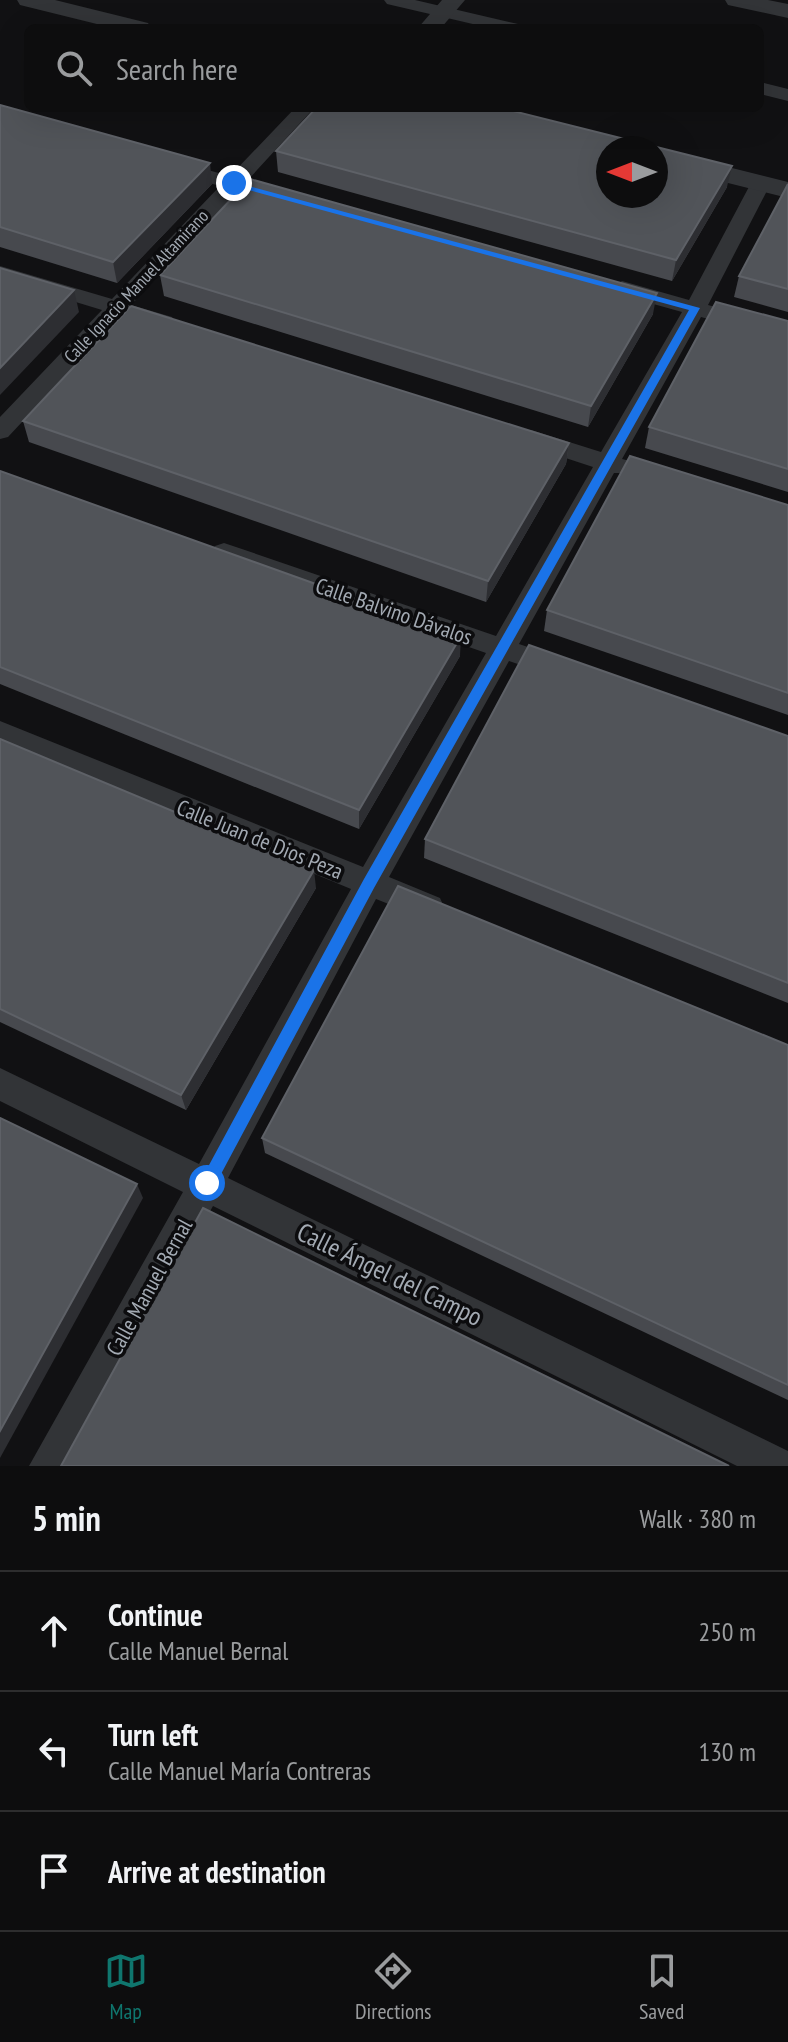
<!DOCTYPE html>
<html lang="en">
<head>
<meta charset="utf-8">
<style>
  :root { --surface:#0d0d0e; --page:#1b1b1c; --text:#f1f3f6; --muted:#9a9c9e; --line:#2d2d2e; --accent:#0f766e }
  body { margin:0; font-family:"PT Sans Narrow",sans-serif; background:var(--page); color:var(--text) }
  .compass { position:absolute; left:596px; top:136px; width:72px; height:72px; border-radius:50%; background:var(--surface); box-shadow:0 8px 32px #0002; rotate:270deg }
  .stop { position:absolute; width:24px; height:24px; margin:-18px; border:6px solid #1a73e8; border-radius:50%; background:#fff }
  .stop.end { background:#1a73e8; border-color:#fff; box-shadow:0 2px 8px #0008 }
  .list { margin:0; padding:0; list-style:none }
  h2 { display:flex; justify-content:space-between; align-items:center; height:104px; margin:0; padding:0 32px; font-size:34px }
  h2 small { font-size:26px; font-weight:400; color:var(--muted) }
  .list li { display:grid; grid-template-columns:52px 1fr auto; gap:24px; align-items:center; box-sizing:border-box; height:120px; padding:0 32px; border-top:2px solid var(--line) }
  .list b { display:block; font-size:30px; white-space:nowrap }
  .list p { margin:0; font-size:26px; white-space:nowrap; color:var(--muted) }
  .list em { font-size:26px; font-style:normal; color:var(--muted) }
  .icon { flex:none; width:44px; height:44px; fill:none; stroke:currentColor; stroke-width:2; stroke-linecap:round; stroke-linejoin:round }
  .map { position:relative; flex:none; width:788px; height:1466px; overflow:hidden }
  .search { position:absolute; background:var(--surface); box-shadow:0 8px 32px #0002; left:24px; right:24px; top:24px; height:88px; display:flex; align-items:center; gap:20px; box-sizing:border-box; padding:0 28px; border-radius:12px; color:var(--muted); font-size:30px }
  .sheet { height:464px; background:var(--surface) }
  nav { display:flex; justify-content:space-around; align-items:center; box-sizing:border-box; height:112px; border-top:2px solid var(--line); background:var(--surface); font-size:22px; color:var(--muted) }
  nav a { display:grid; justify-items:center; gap:4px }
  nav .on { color:var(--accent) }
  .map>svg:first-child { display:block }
</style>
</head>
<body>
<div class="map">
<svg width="788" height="1466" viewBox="0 0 788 1466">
  <rect width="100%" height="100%" fill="#111113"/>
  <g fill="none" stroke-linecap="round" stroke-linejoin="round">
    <g fill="#323437" fill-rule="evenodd">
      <polygon points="384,0 415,0 518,24 521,28 490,28 387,4"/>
      <polygon points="760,82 788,89 788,101 760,94"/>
      <polygon points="295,108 314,108 247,181 288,192 291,196 288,200 281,202 238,191 131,305 172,317 175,322 172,327 164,329 121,316 8,437 0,439 0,417 102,310 0,279 0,266 112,299 220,186 167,171 164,167 167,163 174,161 230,176"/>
      <polygon points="761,177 771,183 708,305 788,327 788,341 701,317 622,459 630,461 633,467 630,473 614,473 519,644 569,661 573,668 569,675 559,678 509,661 389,877 440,898 444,907 440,916 429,920 376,899 228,1178 788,1451 788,1466 737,1466 213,1206 69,1466 29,1466 183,1192 0,1101 0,1068 199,1164 351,889 0,744 0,721 363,867 486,653 215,558 211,552 215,546 224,543 233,546 496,636 593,467 523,444 519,438 523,432 531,430 601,452 682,312 614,293 611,288 622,281 689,300 751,183"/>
    </g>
    <g fill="#323437" fill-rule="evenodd">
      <polygon points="17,0 55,0 148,23 151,28 113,28 20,5"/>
      <polygon points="442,0 465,0 441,28 418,28"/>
      <polygon points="725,0 768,0 788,4 788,18 728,5"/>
      <polygon points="656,149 788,182 788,198 656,165"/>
    </g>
  </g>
  <g fill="#47494e">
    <polygon points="0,105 212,184 117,283 0,247"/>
    <polygon points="276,151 727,187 672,281 278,172"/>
    <polygon points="788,184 788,312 734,297 739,276"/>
    <polygon points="160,275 653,314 588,427 164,296"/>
    <polygon points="788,321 788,492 645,448 649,427"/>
    <polygon points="23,421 569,443 566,464 486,602 29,442"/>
    <polygon points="0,471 460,656 359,829 0,684"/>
    <polygon points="788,505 788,715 544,631 547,610"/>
    <polygon points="788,736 788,1003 424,858 425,839"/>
    <polygon points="0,739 316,888 186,1110 0,1022"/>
    <polygon points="788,1045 788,1400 265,1153 262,1138"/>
  </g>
  <g fill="#2d2e32">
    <polygon points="210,163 212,184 117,283 113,262"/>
    <polygon points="732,166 727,187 672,281 676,260"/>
    <polygon points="74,290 79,312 0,395 0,368"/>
    <polygon points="657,293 653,314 588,427 591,406"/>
    <polygon points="569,443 566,464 486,602 488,581"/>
    <polygon points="461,636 460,656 359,829 359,810"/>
    <polygon points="314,870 316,888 186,1110 181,1095"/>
    <polygon points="137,1184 143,1198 0,1458 0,1431"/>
  </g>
  <g fill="#515459" stroke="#5e6167" stroke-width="2" fill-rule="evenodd">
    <polygon points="0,105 210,163 113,262 0,227"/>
    <path d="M316,108H501L732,166L676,260L276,151ZM608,148H656V196H608Z"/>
    <polygon points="250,179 657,293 591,406 160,275"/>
    <polygon points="788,184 788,289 739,276"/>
    <polygon points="0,268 74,290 0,368"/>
    <polygon points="716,302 788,321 788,469 649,427"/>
    <polygon points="131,306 569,443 488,581 23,421"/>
    <polygon points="630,456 788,505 788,693 547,610"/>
    <polygon points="0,471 461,636 359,810 0,667"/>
    <polygon points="529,645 788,736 788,983 425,839"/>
    <polygon points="0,739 314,870 181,1095 0,1009"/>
    <polygon points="398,886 788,1045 788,1385 262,1138"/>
    <polygon points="0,1118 137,1184 0,1431"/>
    <polygon points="203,1208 729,1466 61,1466"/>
  </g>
  <polygon fill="#1a73e8" points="230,181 700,308 374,888 213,1189 207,1191 202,1189 202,1178 364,879 689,310 230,185"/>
  <g text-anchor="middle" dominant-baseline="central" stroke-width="7" stroke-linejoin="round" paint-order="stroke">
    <g font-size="18" fill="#a3aab3" stroke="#0c0c0e">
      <text transform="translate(136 286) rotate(-47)">Calle Ignacio Manuel Altamirano</text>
    </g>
    <g font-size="22" fill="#a3aab3" stroke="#0c0c0e">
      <text transform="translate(394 611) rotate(19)">Calle Balvino Dávalos</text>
      <text transform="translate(260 839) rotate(22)">Calle Juan de Dios Peza</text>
      <text transform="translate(149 1287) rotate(-61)">Calle Manuel Bernal</text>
    </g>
    <g font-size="26" fill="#a3aab3" stroke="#0c0c0e">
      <text transform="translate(390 1274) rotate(26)">Calle Ángel del Campo</text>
    </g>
  </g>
</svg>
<svg class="compass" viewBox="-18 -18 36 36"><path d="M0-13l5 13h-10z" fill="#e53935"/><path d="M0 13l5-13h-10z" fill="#9a9c9e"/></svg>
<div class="stop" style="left:207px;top:1183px"></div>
<div class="stop end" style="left:234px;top:183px"></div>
<div class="search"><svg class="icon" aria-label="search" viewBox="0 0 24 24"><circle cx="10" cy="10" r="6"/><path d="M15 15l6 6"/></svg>Search here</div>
</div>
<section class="sheet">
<h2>5 min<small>Walk · 380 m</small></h2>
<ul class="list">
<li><svg class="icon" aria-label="ahead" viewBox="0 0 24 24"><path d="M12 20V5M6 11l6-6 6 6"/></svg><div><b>Continue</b><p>Calle Manuel Bernal</p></div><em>250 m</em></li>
<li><svg class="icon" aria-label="left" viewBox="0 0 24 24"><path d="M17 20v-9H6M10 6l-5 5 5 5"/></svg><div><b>Turn left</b><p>Calle Manuel María Contreras</p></div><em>130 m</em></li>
<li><svg class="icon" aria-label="arrive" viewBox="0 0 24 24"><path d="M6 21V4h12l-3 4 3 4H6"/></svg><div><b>Arrive at destination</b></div></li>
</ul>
</section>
<nav>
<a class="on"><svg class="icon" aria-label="map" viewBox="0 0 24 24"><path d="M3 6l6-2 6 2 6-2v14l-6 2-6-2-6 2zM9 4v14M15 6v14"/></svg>Map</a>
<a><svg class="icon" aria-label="directions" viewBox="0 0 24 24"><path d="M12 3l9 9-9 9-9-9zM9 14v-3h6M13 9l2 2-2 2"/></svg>Directions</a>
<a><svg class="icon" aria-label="saved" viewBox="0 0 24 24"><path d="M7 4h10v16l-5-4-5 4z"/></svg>Saved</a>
</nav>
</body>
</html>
